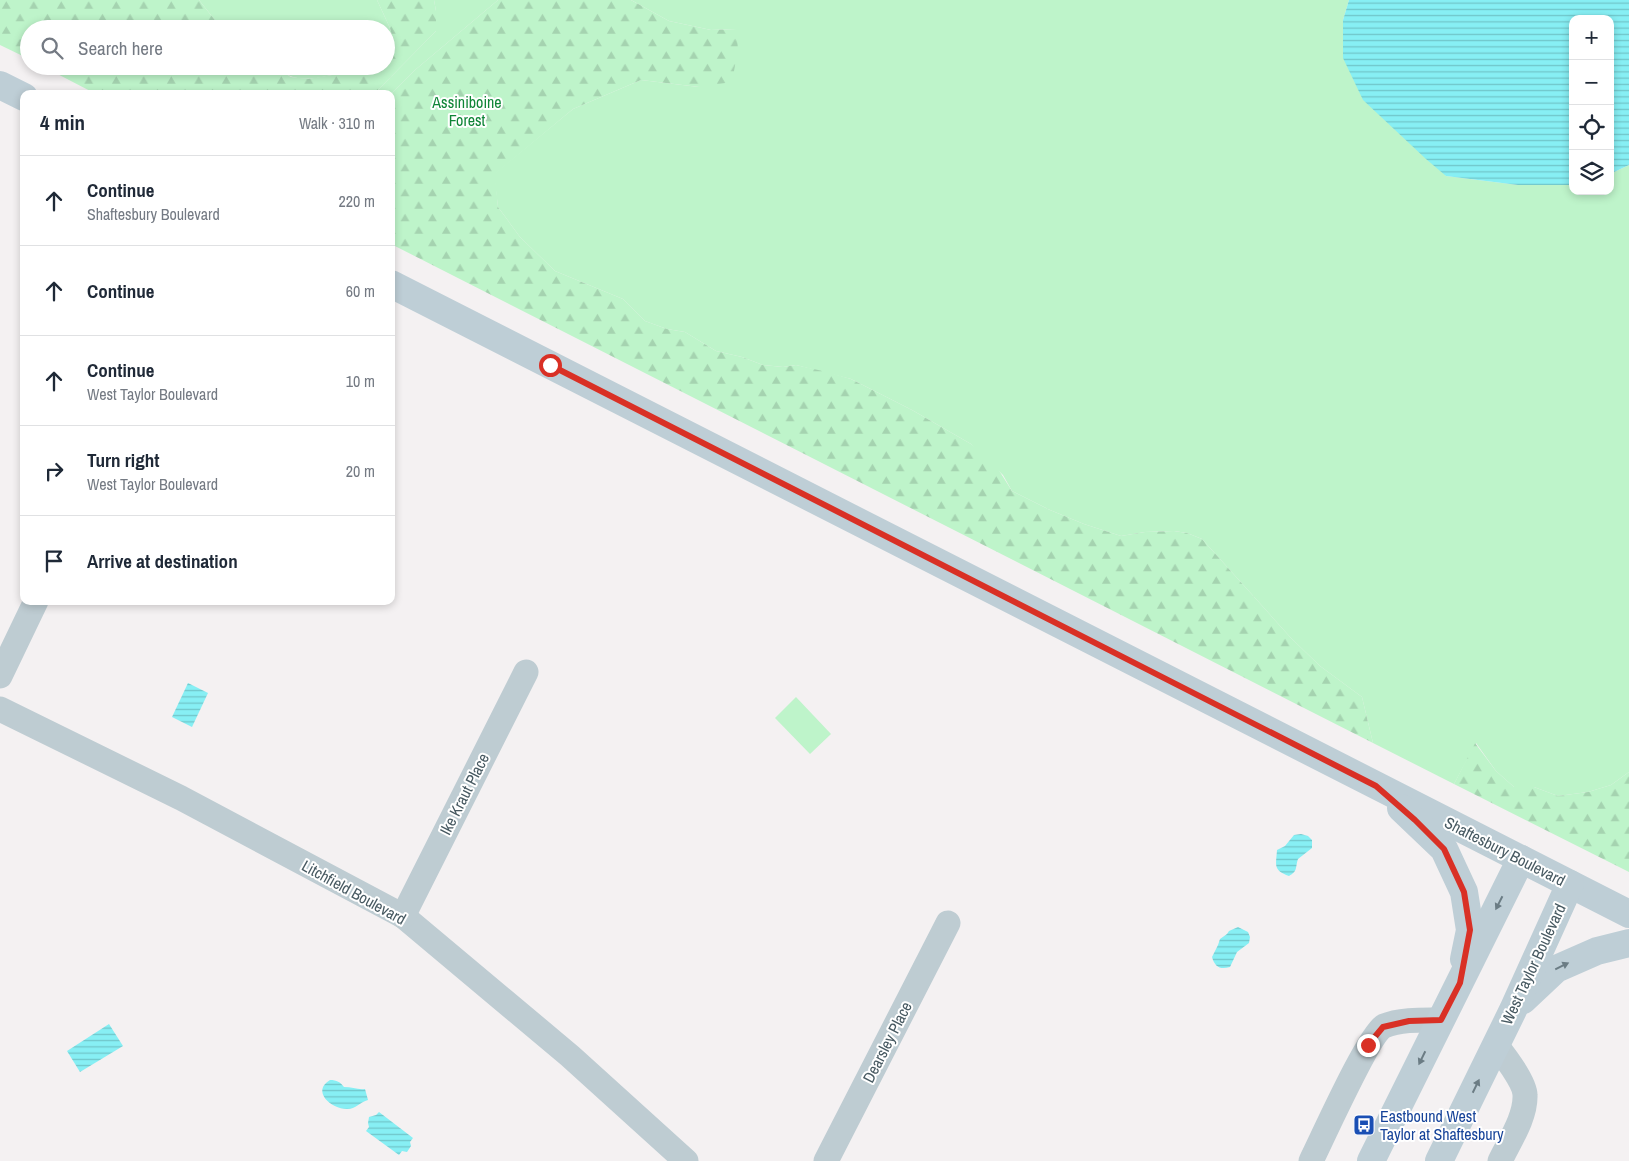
<!DOCTYPE html>
<html lang="en">
<head>
<meta charset="utf-8">
<style>
  :root { --surface:#fff; --page:#f2f2f3; --text:#1f2937; --muted:#747a83; --line:#e0e1e3 }
  body { margin:0; font-family:"Archivo Narrow",sans-serif; background:var(--page); color:var(--text) }
  .controls { position:absolute; right:15px; top:15px; display:grid; overflow:hidden; border-radius:10px; box-shadow:0 2px 8px #0003 }
  .controls button { width:45px; height:45px; display:grid; place-items:center; padding:0; border:0; border-bottom:1px solid var(--line); background:var(--surface); color:var(--text); font:25px sans-serif }
  .stop { position:absolute; width:15px; height:15px; margin:-11px; border:4px solid #d93025; border-radius:50%; background:#fff }
  .stop.end { background:#d93025; border-color:#fff; box-shadow:0 1px 5px #0008 }
  .list { margin:0; padding:0; list-style:none }
  h2 { display:flex; justify-content:space-between; align-items:center; height:65px; margin:0; padding:0 20px; font-size:21px }
  h2 small { font-size:16px; font-weight:400; color:var(--muted) }
  .list li { display:grid; grid-template-columns:32px 1fr auto; gap:15px; align-items:center; box-sizing:border-box; height:90px; padding:0 20px; border-top:1px solid var(--line) }
  .list b { display:block; font-size:19px; white-space:nowrap }
  .list p { margin:0; font-size:16px; white-space:nowrap; color:var(--muted) }
  .list em { font-size:16px; font-style:normal; color:var(--muted) }
  .icon { flex:none; width:28px; height:28px; fill:none; stroke:currentColor; stroke-width:2; stroke-linecap:round; stroke-linejoin:round }
  .map { position:relative; flex:none; width:1629px; height:1161px; overflow:hidden }
  .search { position:absolute; background:var(--surface); box-shadow:0 2px 8px #0003; left:20px; top:20px; width:375px; height:55px; display:flex; align-items:center; gap:12px; box-sizing:border-box; padding:0 18px; border-radius:28px; color:var(--muted); font-size:19px }
  .panel { position:absolute; background:var(--surface); box-shadow:0 2px 8px #0003; left:20px; top:90px; width:375px; height:515px; border-radius:10px }
  .map>svg:first-child { display:block }
</style>
</head>
<body>
<div class="map">
<svg width="1629" height="1161" viewBox="0 0 1629 1161">
  <defs>
    <pattern id="forest-firs" width="22" height="20" patternUnits="userSpaceOnUse" patternTransform="scale(1.25)"><rect width="22" height="20" fill="#bef4ca"/><path d="M5 1l3.5 6h-7zM16 11l3.5 6h-7z" fill="#a5d3b0"/></pattern>
    <pattern id="water-rules" width="6" height="5" patternUnits="userSpaceOnUse" patternTransform="scale(1.25)"><rect width="6" height="5" fill="#87eff4"/><path d="M0 2.5h6" fill="none" stroke="#70c5c9"/></pattern>
  </defs>
  <rect width="100%" height="100%" fill="#f4f1f2"/>
  <g fill="#bef4ca">
    <polygon points="199,0 377,0 390,28 393,39 386,49 386,29 222,29"/>
    <polygon points="434,0 498,0 415,70 391,94 374,94 436,31 436,11"/>
    <polygon points="631,0 1349,0 1343,20 1446,176 1518,185 1573,185 1573,191 1610,191 1610,174 1629,165 1629,772 1611,785 1588,792 1558,796 1534,787 1514,787 1496,771 1476,743 1454,784 1373,743 1362,697 1320,666 1291,638 1202,539 1187,533 1174,531 1145,532 1121,536 1084,524 1050,510 1012,491 1003,475 971,444 912,410 851,379 796,365 783,367 763,365 742,357 716,351 685,332 667,329 645,321 623,299 555,271 520,237 498,207 494,174 573,109 641,80 699,87 736,29 711,30 669,21"/>
    <path d="M272,66H358C337,73 314,83 293,77C286,75 278,70 272,66Z"/>
    <polygon points="796,697 831,734 810,754 775,718"/>
  </g>
  <g fill="url(#forest-firs)">
    <polygon points="0,0 199,0 222,29 29,29 29,59 0,45"/>
    <polygon points="377,0 434,0 436,11 436,31 374,94 96,94 42,66 272,66 291,77 308,79 332,75 358,66 386,66 386,49 393,39 390,28"/>
    <polygon points="498,0 631,0 669,21 711,30 736,29 738,49 732,82 699,87 641,80 573,109 495,174 498,207 520,237 555,271 623,299 645,321 667,329 685,332 716,351 742,357 763,365 783,367 796,365 827,372 851,379 912,410 971,444 993,461 1012,491 1050,510 1084,524 1121,536 1145,532 1174,531 1187,533 1202,539 1291,638 1320,666 1362,697 1373,743 391,244 391,94 415,70"/>
    <polygon points="1475,743 1496,771 1514,787 1534,787 1558,796 1588,792 1611,785 1629,772 1629,872 1454,784"/>
  </g>
  <g fill="url(#water-rules)">
    <polygon points="1349,0 1629,0 1629,165 1610,174 1610,19 1573,19 1573,185 1518,185 1446,176 1426,159 1363,100 1343,58 1343,20"/>
    <polygon points="188,683 208,693 192,727 172,717"/>
    <path d="M1301,834L1308,836L1312,840V848L1298,859C1295,868 1298,871 1289,876C1273,870 1276,866 1277,850L1285,846L1294,835Z"/>
    <path d="M1238,927L1248,932L1250,937L1249,943L1237,952L1230,967C1220,970 1215,967 1212,957L1218,945L1220,939L1227,934L1229,931Z"/>
    <polygon points="109,1024 123,1046 80,1072 67,1051"/>
    <path d="M330,1080C337,1080 340,1082 344,1087C352,1087 358,1090 365,1089L368,1100C360,1102 356,1109 347,1109C331,1109 311,1091 330,1080Z"/>
    <polygon points="379,1112 413,1138 410,1142 411,1146 407,1152 402,1151 399,1155 366,1131 369,1127 368,1123 369,1117 376,1115"/>
  </g>
  <g fill="none" stroke-linecap="round" stroke-linejoin="round">
    <g stroke="#beccd2" stroke-width="25">
      <polyline points="0,676 36,601"/>
      <polyline points="0,709 181,798 403,916 570,1056 686,1161"/>
      <polyline points="403,916 526,672"/>
      <path d="M1496,1045C1504,1055 1525,1083 1525,1095C1526,1117 1509,1142 1500,1161"/>
      <polyline points="826,1161 948,923"/>
      <path d="M1311,1161C1322,1139 1369,1034 1384,1026C1400,1019 1424,1020 1441,1020"/>
    </g>
    <g stroke="#beced6" stroke-width="28">
      <polyline points="0,85 24,97"/>
      <polyline points="391,284 1629,914"/>
      <polyline points="1401,808 1444,849 1464,892 1470,930 1464,959"/>
      <polyline points="1523,1000 1556,969 1597,951 1629,943"/>
      <polyline points="1371,1161 1521,859"/>
      <polyline points="1439,1161 1513,1010 1570,884"/>
    </g>
  </g>
  <defs><path id="oneway-solid" d="M-6-.8H1V-3.2L6.5 0L1 3.2V.8H-6Z" transform="scale(1.25)"/></defs>
  <g fill="#6b7c84">
    <use href="#oneway-solid" transform="translate(1499 903) rotate(117)"/>
    <use href="#oneway-solid" transform="translate(1562 966) rotate(-26)"/>
    <use href="#oneway-solid" transform="translate(1422 1058) rotate(116)"/>
    <use href="#oneway-solid" transform="translate(1476 1086) rotate(-64)"/>
  </g>
  <g fill="none" stroke-linecap="round" stroke-linejoin="round">
    <polyline stroke="#d93025" stroke-width="6" points="550,365 1376,786 1415,820 1444,849 1464,892 1470,930 1460,983 1441,1020 1409,1021 1383,1027 1368,1045"/>
  </g>
  <defs>
    <g id="bus-square" transform="scale(1.125)"><rect x="-9" y="-9" width="18" height="18" rx="4" fill="#1a4fb4" stroke="#fff"/><path d="M-5-6H5V4H4V6H2V4H-2V6H-4V4H-5ZM-3.5-4V0h7V-4ZM-3.5 1.2v1.5H-2V1.2ZM2 1.2v1.5H3.5V1.2Z" fill="#fff"/></g>
  </defs>
  <g fill-rule="evenodd">
    <use href="#bus-square" x="1364" y="1125"/>
  </g>
  <g text-anchor="middle" dominant-baseline="central" stroke-width="4" stroke-linejoin="round" paint-order="stroke">
    <g font-size="16" fill="#0f8537" stroke="#fff">
      <text x="467" y="102">Assiniboine<tspan x="467" dy="18">Forest</tspan></text>
    </g>
    <g font-size="16" fill="#475961" stroke="#fff">
      <text transform="translate(464 794) rotate(-63)">Ike Kraut Place</text>
      <text transform="translate(1505 851) rotate(27)">Shaftesbury Boulevard</text>
      <text transform="translate(354 892) rotate(29)">Litchfield Boulevard</text>
      <text transform="translate(1533 964) rotate(-65)">West Taylor Boulevard</text>
      <text transform="translate(887 1042) rotate(-63)">Dearsley Place</text>
    </g>
    <g font-size="16" fill="#164399" stroke="#fff" text-anchor="start">
      <text x="1380" y="1116">Eastbound West<tspan x="1380" dy="18">Taylor at Shaftesbury</tspan></text>
    </g>
  </g>
</svg>
<div class="controls">
<button>+</button>
<button>−</button>
<button><svg class="icon" aria-label="locate" viewBox="0 0 24 24"><circle cx="12" cy="12" r="6"/><path d="M12 2v4M12 18v4M2 12h4M18 12h4"/></svg></button>
<button><svg class="icon" aria-label="layers" viewBox="0 0 24 24"><path d="M12 4l9 5-9 5-9-5zM3 14l9 5 9-5"/></svg></button>
</div>
<div class="stop" style="left:550px;top:365px"></div>
<div class="stop end" style="left:1368px;top:1045px"></div>
<div class="search"><svg class="icon" aria-label="search" viewBox="0 0 24 24"><circle cx="10" cy="10" r="6"/><path d="M15 15l6 6"/></svg>Search here</div>
<section class="panel">
<h2>4 min<small>Walk · 310 m</small></h2>
<ul class="list">
<li><svg class="icon" aria-label="ahead" viewBox="0 0 24 24"><path d="M12 20V5M6 11l6-6 6 6"/></svg><div><b>Continue</b><p>Shaftesbury Boulevard</p></div><em>220 m</em></li>
<li><svg class="icon" aria-label="ahead" viewBox="0 0 24 24"><path d="M12 20V5M6 11l6-6 6 6"/></svg><div><b>Continue</b></div><em>60 m</em></li>
<li><svg class="icon" aria-label="ahead" viewBox="0 0 24 24"><path d="M12 20V5M6 11l6-6 6 6"/></svg><div><b>Continue</b><p>West Taylor Boulevard</p></div><em>10 m</em></li>
<li><svg class="icon" aria-label="right" viewBox="0 0 24 24"><path d="M7 20v-9h11M14 6l5 5-5 5"/></svg><div><b>Turn right</b><p>West Taylor Boulevard</p></div><em>20 m</em></li>
<li><svg class="icon" aria-label="arrive" viewBox="0 0 24 24"><path d="M6 21V4h12l-3 4 3 4H6"/></svg><div><b>Arrive at destination</b></div></li>
</ul>
</section>
</div>
</body>
</html>
